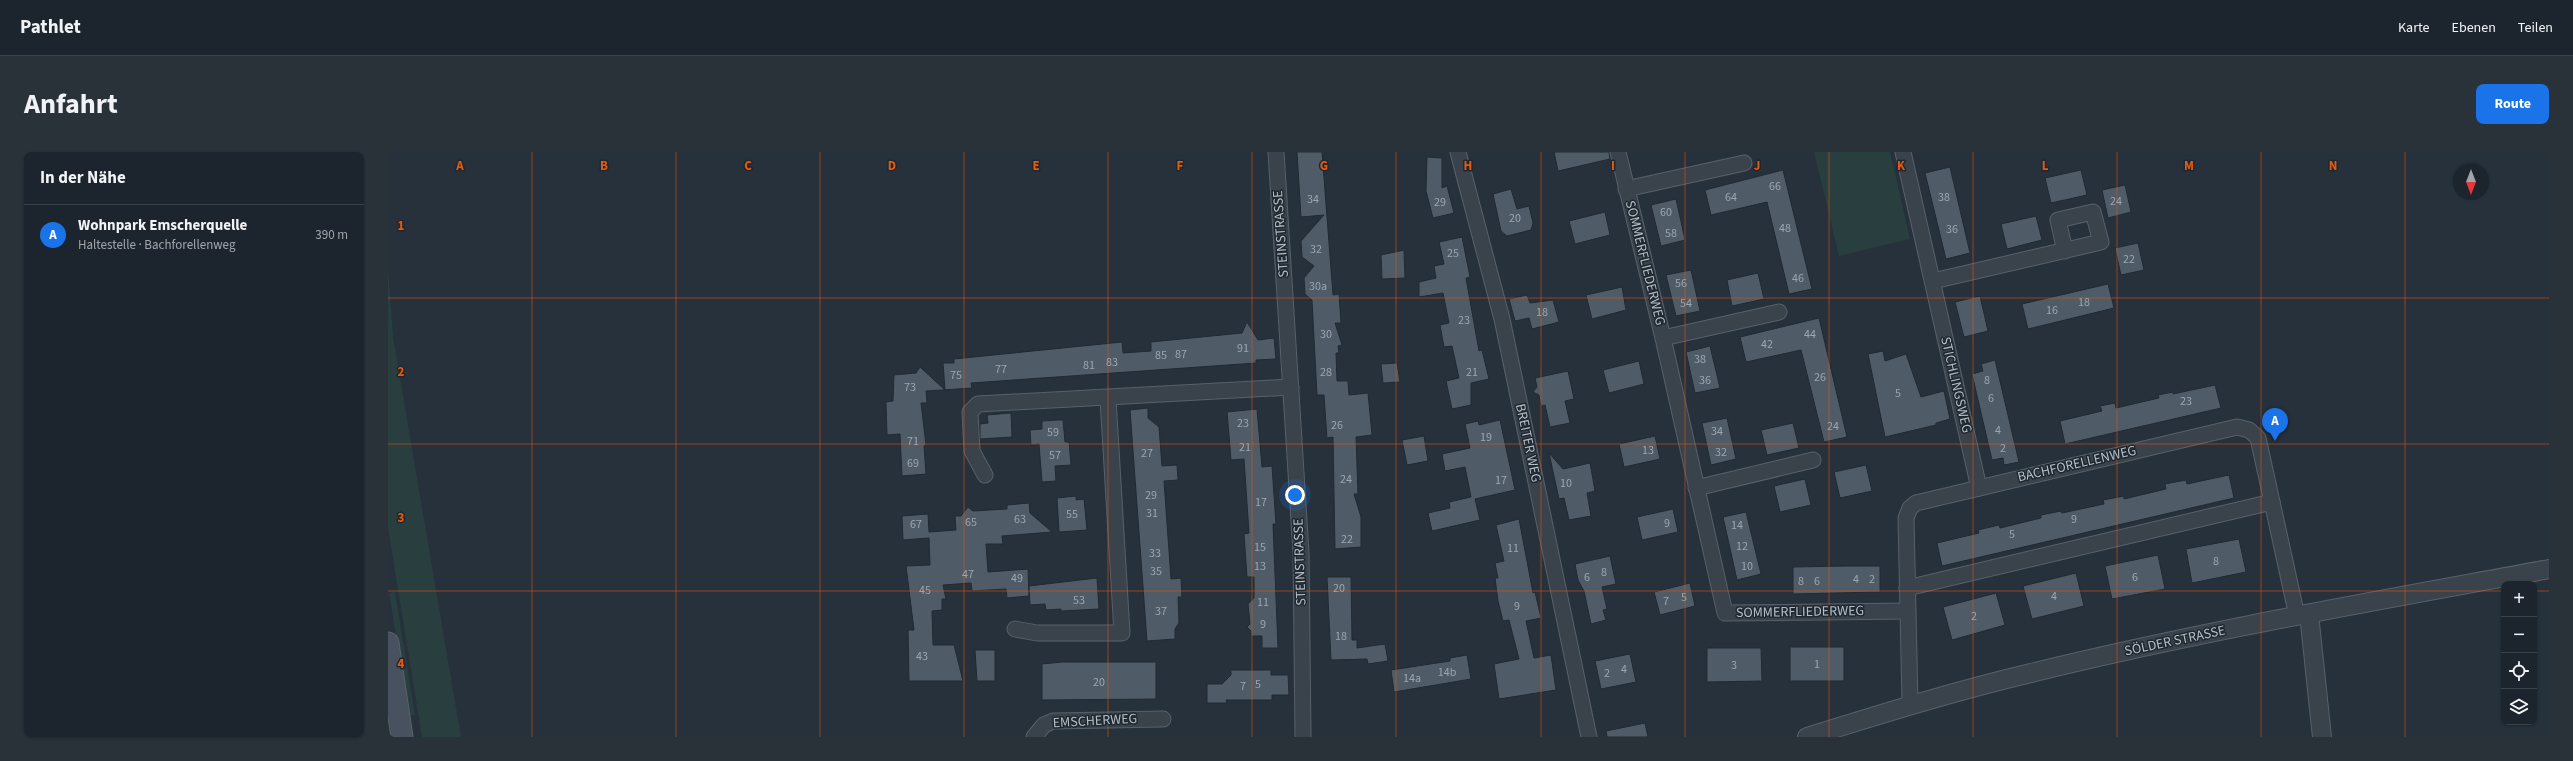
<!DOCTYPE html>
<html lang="de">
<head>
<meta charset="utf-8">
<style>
  :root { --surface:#1c252d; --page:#293139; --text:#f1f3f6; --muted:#a0a5aa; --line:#3a4249; --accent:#1a73e8 }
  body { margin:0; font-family:"Source Sans 3",sans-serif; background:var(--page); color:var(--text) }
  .controls { position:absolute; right:12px; bottom:12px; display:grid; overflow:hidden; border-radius:8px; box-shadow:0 1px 3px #0004 }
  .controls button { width:36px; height:36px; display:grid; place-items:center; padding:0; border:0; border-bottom:1px solid var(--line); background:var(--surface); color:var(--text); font:20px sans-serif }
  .compass { position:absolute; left:2065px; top:12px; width:36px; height:36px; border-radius:50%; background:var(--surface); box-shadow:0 1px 3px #0004; rotate:180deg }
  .you { position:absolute; left:907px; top:343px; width:14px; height:14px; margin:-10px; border:3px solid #fff; border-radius:50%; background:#1a73e8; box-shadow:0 0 0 6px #1a73e833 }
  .badge { display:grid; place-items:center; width:26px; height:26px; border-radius:50%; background:var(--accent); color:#fff; font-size:13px; font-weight:700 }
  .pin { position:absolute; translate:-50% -33px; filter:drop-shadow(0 1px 2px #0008) }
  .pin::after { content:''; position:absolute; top:21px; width:14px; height:12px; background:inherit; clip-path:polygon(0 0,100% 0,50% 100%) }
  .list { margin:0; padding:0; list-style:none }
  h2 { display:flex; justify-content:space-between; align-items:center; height:52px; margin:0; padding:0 16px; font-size:17px }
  h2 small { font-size:13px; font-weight:400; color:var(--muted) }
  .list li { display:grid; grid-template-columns:26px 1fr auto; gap:12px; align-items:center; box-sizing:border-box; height:60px; padding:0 16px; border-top:1px solid var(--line) }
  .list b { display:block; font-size:15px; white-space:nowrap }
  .list p { margin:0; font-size:13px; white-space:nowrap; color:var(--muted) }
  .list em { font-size:13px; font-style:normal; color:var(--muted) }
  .icon { flex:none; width:22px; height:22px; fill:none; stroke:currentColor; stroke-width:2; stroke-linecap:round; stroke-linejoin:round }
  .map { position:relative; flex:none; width:2161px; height:585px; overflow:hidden; border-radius:8px }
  header { display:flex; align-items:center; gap:24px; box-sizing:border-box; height:56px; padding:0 20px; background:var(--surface); border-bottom:1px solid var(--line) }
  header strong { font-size:19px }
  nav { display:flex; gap:22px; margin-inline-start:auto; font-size:14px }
  .intro { display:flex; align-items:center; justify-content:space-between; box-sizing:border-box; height:96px; padding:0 24px }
  h1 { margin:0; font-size:28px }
  .button { padding:10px 18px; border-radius:8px; background:var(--accent); color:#fff; font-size:14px; font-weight:700 }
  main { display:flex; gap:24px; padding:0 24px }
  aside { flex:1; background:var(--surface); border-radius:8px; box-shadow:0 1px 3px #0004 }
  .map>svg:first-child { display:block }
</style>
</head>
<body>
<header>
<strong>Pathlet</strong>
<nav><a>Karte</a><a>Ebenen</a><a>Teilen</a></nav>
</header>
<div class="intro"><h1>Anfahrt</h1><a class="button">Route</a></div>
<main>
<aside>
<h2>In der Nähe<small></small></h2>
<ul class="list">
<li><span class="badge">A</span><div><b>Wohnpark Emscherquelle</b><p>Haltestelle · Bachforellenweg</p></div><em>390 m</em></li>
</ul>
</aside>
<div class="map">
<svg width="2161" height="585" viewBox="0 0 2161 585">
  <rect width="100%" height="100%" fill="#26313c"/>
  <g fill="#293e3e">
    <polygon points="1426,0 1502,0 1522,87 1451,104"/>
    <polygon points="0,116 5,185 73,585 34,585 0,376"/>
    <polygon points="7,440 27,563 21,564 1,441"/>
  </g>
  <g fill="#4f5c67" stroke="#212a33">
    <polygon points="909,0 934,0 945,143 951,142 953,171 947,171 954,193 950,194 951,201 948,201 949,229 960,229 961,243 980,241 984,283 968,285 970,342 966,342 973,365 973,395 947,397 945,285 939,286 936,243 929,243 924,148 917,142 916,126 926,114 914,105 913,89 936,63 913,65"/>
    <polygon points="1166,0 1221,0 1222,7 1170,19"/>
    <polygon points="1039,5 1054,6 1054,36 1059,34 1066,61 1045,66 1038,39"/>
    <polygon points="1562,15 1582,101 1558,107 1537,21"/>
    <polygon points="1395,18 1424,137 1401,142 1379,50 1323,63 1317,38"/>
    <polygon points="1693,18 1699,43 1663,51 1657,26"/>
    <polygon points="1737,33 1743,60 1720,66 1714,38"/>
    <polygon points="1123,37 1129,57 1141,54 1145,71 1143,78 1119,84 1113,79 1105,42"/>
    <polygon points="1288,47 1297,88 1273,94 1263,53"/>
    <polygon points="1217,60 1222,83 1187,92 1181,69"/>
    <polygon points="1648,64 1654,88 1619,97 1613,72"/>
    <polygon points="1074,85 1082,125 1078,126 1091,199 1094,198 1101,227 1083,231 1083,253 1064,257 1058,229 1071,226 1064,194 1056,195 1052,173 1061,171 1055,141 1031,145 1031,130 1048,126 1046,114 1056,112 1051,90"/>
    <polygon points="1750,91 1756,118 1733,123 1727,96"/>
    <polygon points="1016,98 1017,126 994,127 993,103"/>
    <polygon points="1303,118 1312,159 1288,164 1278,123"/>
    <polygon points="1370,121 1376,147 1344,154 1339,128"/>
    <polygon points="1720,132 1726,156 1640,177 1634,152"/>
    <polygon points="1234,135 1238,158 1204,167 1198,143"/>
    <polygon points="1139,143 1142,151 1165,148 1171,170 1144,177 1141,166 1127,169 1121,147"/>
    <polygon points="1592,144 1600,179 1576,185 1567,150"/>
    <polygon points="1431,166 1459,285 1436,290 1413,198 1358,210 1352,185"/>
    <polygon points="859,170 870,188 886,186 888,207 868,208 868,211 583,231 584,236 538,239 539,251 533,251 538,293 536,294 538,322 514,324 512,282 499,283 498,250 505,249 506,223 528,221 532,215 557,238 555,211 566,211 566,207 734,190 735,201 763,199 763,190 854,181"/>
    <polygon points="1322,194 1332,236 1307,241 1298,200"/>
    <polygon points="1495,199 1497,209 1518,202 1533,245 1556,239 1562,267 1548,271 1548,273 1497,285 1480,202"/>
    <polygon points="1607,208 1631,310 1616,313 1615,306 1604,308 1584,222 1595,219 1593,212"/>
    <polygon points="1251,209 1256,232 1221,241 1215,218"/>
    <polygon points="1009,211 1012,230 995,231 993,212"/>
    <polygon points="1180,219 1186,247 1177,249 1182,271 1162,275 1157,253 1153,254 1151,243 1145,240 1149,235 1147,226"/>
    <polygon points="1827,233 1833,256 1677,292 1672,269 1714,259 1712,254 1727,251 1728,256 1771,246 1770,243 1785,240 1785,242"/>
    <polygon points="760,256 760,266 771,275 774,314 789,313 790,328 776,329 783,427 793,426 794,445 790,445 791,471 787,477 787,487 759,489 742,258"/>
    <polygon points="869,257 874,315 884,314 888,372 885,372 890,496 874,496 874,484 863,484 863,479 859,475 862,472 860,452 866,446 866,425 859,425 856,382 861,381 856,307 843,308 839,260"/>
    <polygon points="623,261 624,285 592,287 592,272 600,271 599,263"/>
    <polygon points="1339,266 1348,307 1323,313 1314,271"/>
    <polygon points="670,268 675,268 677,290 681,290 683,313 667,314 668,329 654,330 651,292 643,293 642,278 654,277 654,269"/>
    <polygon points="1112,268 1127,338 1087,347 1092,368 1044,379 1040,361 1062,356 1061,350 1083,345 1077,315 1057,319 1054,302 1082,296 1077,272 1090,269 1091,273"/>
    <polygon points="1405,271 1411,296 1379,303 1373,278"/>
    <polygon points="1036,284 1040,309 1019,313 1014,288"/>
    <polygon points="1267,284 1272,307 1236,315 1231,292"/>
    <polygon points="1161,301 1175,317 1202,311 1207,339 1199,341 1203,364 1181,368 1176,346 1171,347"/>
    <polygon points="1478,313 1484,339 1452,346 1446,320"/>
    <polygon points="1841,323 1846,346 1554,414 1549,391 1591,381 1590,378 1611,373 1612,376 1653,366 1653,363 1673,359 1674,361 1716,352 1715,348 1736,344 1736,347 1778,337 1777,332 1798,328 1799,332"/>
    <polygon points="1417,327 1423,353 1392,360 1386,334"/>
    <polygon points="688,344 688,348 696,347 699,378 671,380 669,346"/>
    <polygon points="641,351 642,361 664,380 614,384 615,392 598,392 600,420 640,417 641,444 619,446 618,437 584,439 583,431 555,433 558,447 554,447 554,458 544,459 545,493 566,493 575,529 521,529 520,478 526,478 518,414 542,413 541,386 515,388 514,364 540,362 541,380 568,378 567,364 573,364 580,355 585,359 619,357 619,353"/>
    <polygon points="1285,357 1290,380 1254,388 1249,365"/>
    <polygon points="1358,360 1373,422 1349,428 1335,365"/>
    <polygon points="1131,367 1145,441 1147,440 1153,466 1138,469 1146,506 1163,503 1168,538 1111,547 1106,512 1131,507 1121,468 1115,469 1110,449 1107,426 1110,426 1107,411 1116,409 1108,373"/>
    <polygon points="1851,387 1858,420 1804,431 1798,397"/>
    <polygon points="1770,403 1777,437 1724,447 1717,414"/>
    <polygon points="1222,404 1228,432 1214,435 1219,457 1215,458 1218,468 1203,472 1196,439 1190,428 1187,412"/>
    <polygon points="1460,414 1492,414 1492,440 1405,442 1405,415"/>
    <polygon points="1688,421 1696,454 1644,467 1635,434"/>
    <polygon points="939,425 963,425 964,488 969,488 969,496 997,492 1000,509 980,512 979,507 943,508"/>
    <polygon points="709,426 711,457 673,459 673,457 658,458 657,452 642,453 641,434"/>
    <polygon points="1302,431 1307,454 1272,463 1266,440"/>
    <polygon points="1608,441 1617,473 1564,488 1555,455"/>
    <rect x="1402" y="495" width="54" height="34"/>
    <polygon points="1319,496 1373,496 1374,529 1319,530"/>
    <polygon points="587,498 607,498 607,529 589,529"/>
    <polygon points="1242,502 1248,530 1213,537 1207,509"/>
    <polygon points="1079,503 1083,527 1006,540 1003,518 1062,509 1062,506"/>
    <polygon points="675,510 768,510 768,547 654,548 654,512"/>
    <polygon points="843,518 883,518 883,523 900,523 901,543 884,543 884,548 838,548 839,551 819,551 819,532 834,532 843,523"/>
    <polygon points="1257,571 1260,585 1219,585 1218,579"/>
  </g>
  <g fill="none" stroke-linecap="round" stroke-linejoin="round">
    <g stroke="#58616a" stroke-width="17">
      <g id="minor">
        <polyline points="888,0 913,401 915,585"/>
        <polyline points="1070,0 1114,167 1201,585"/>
        <polyline points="1230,0 1275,186 1337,461 1519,459"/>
        <polyline points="1515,0 1591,336"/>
        <polyline points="1238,37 1356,11"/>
        <polyline points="1545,129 1713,90 1705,60 1670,68 1677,99"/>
        <polyline points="1275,186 1391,160"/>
        <polyline points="597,323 584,299 582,260 590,252 903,235"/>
        <polyline points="1308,336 1425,308"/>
        <polyline points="1519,436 1884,350"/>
        <polyline points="627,477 649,481 734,481 720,247"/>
        <polyline points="1522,552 1518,366 1522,356 1528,351 1849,275 1861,278 1870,286 1909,464"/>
        <polyline points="646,585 656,573 665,569 775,567"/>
      </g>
    </g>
    <g stroke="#58616a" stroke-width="20">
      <g id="tertiary">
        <polyline points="1921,462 1934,585"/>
        <path d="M1419,585C1493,562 1567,539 1643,521C1814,479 1988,449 2161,417"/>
      </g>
    </g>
    <g stroke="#58616a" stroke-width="23">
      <polyline id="secondary" points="0,491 14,585"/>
    </g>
    <use href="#minor" stroke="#3a434c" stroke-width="15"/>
    <use href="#tertiary" stroke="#3a434c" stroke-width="18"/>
    <use href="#secondary" stroke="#48525f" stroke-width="21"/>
  </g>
  <path fill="none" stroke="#e8590c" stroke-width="1" stroke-opacity="0.55" d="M144,0V585M288,0V585M432,0V585M576,0V585M720,0V585M864,0V585M1008,0V585M1153,0V585M1297,0V585M1441,0V585M1585,0V585M1729,0V585M1873,0V585M2017,0V585M0,146H2161M0,292H2161M0,439H2116M2146,439H2161"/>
  <g text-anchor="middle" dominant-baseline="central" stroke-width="3" stroke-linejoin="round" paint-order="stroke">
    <g font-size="12" fill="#9ca6af">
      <text x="1387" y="34">66</text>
      <text x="1343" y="45">64</text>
      <text x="1556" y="45">38</text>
      <text x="925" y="47">34</text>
      <text x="1728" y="49">24</text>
      <text x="1052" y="50">29</text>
      <text x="1278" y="60">60</text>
      <text x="1127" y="66">20</text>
      <text x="1397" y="76">48</text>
      <text x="1564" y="77">36</text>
      <text x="1283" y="81">58</text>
      <text x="928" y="97">32</text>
      <text x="1065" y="101">25</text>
      <text x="1741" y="107">22</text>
      <text x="1410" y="126">46</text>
      <text x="1293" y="131">56</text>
      <text x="930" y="134">30a</text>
      <text x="1696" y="150">18</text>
      <text x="1298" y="151">54</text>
      <text x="1664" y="158">16</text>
      <text x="1154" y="160">18</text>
      <text x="1076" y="168">23</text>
      <text x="938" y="182">30</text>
      <text x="1422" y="182">44</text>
      <text x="1379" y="192">42</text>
      <text x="855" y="196">91</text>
      <text x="793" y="202">87</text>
      <text x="773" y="203">85</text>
      <text x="1312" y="207">38</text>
      <text x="724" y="210">83</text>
      <text x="701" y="213">81</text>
      <text x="613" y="217">77</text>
      <text x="938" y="220">28</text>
      <text x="1084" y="220">21</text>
      <text x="568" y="223">75</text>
      <text x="1432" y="225">26</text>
      <text x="1317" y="228">36</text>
      <text x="1599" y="228">8</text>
      <text x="522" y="235">73</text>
      <text x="1510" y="241">5</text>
      <text x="1603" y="246">6</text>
      <text x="1798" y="249">23</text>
      <text x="855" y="271">23</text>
      <text x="949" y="273">26</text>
      <text x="1445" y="274">24</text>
      <text x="1610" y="278">4</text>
      <text x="1329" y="279">34</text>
      <text x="665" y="280">59</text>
      <text x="1098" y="285">19</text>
      <text x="525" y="289">71</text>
      <text x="857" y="295">21</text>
      <text x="1615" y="296">2</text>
      <text x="1260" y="298">13</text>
      <text x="1333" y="300">32</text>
      <text x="759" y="301">27</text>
      <text x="667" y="303">57</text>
      <text x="525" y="311">69</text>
      <text x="958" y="327">24</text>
      <text x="1113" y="328">17</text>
      <text x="1178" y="331">10</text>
      <text x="763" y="343">29</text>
      <text x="873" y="350">17</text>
      <text x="764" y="361">31</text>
      <text x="684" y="362">55</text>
      <text x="632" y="367">63</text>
      <text x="1686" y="367">9</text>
      <text x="583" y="370">65</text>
      <text x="1279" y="371">9</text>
      <text x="528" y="372">67</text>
      <text x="1349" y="373">14</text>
      <text x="1624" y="382">5</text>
      <text x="959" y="387">22</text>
      <text x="1354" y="394">12</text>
      <text x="872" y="395">15</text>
      <text x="1125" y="396">11</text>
      <text x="767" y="401">33</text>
      <text x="1828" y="409">8</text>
      <text x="872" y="414">13</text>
      <text x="1359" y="414">10</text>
      <text x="768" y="419">35</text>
      <text x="1216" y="420">8</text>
      <text x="580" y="422">47</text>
      <text x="1199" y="425">6</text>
      <text x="1747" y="425">6</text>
      <text x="629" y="426">49</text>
      <text x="1468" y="427">4</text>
      <text x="1484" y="427">2</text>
      <text x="1413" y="429">8</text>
      <text x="1429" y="429">6</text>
      <text x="951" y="436">20</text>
      <text x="537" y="438">45</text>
      <text x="1666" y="444">4</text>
      <text x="1296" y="445">5</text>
      <text x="691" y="448">53</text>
      <text x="1278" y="449">7</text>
      <text x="875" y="450">11</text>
      <text x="1129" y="454">9</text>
      <text x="773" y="459">37</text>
      <text x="1586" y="464">2</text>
      <text x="875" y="472">9</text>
      <text x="953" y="484">18</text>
      <text x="534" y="504">43</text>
      <text x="1429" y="512">1</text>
      <text x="1346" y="513">3</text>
      <text x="1236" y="517">4</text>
      <text x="1059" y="520">14b</text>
      <text x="1219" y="521">2</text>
      <text x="1024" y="526">14a</text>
      <text x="711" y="530">20</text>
      <text x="870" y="532">5</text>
      <text x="855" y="534">7</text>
    </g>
    <g font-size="14" fill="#b6bec7" stroke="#1f2831">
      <text transform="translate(893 82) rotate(-94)">STEINSTRASSE</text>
      <text transform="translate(1257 111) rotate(76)">SOMMERFLIEDERWEG</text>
      <text transform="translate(1568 233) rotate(77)">STICHLINGSWEG</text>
      <text transform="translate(1140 291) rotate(78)">BREITER WEG</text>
      <text transform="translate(1689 312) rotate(-13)">BACHFORELLENWEG</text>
      <text transform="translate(912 410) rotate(-92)">STEINSTRASSE</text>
      <text transform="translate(1412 460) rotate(-1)">SOMMERFLIEDERWEG</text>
      <text transform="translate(1787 489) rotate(-12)">SÖLDER STRASSE</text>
      <text transform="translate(707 569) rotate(-3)">EMSCHERWEG</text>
    </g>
  </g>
  <g font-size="13" text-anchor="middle" font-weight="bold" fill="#e8590c" stroke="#1f2831" stroke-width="3" stroke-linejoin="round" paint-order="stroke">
    <text x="72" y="18">A</text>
    <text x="216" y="18">B</text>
    <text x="360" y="18">C</text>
    <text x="504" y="18">D</text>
    <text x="648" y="18">E</text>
    <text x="792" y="18">F</text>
    <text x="936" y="18">G</text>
    <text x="1080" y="18">H</text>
    <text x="1225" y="18">I</text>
    <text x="1369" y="18">J</text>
    <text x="1513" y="18">K</text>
    <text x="1657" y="18">L</text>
    <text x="1801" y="18">M</text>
    <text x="1945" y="18">N</text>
    <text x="13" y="78">1</text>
    <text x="13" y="224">2</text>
    <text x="13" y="370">3</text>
    <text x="13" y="516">4</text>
  </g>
</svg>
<div class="controls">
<button>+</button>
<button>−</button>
<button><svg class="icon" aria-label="locate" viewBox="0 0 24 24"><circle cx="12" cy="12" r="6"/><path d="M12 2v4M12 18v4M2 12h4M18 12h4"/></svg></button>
<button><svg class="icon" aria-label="layers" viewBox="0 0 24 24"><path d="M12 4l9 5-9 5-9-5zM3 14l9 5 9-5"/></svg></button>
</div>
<svg class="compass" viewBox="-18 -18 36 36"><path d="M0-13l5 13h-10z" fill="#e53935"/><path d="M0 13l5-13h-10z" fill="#a0a5aa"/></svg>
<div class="you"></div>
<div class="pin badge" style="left:1887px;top:289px">A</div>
</div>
</main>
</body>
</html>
